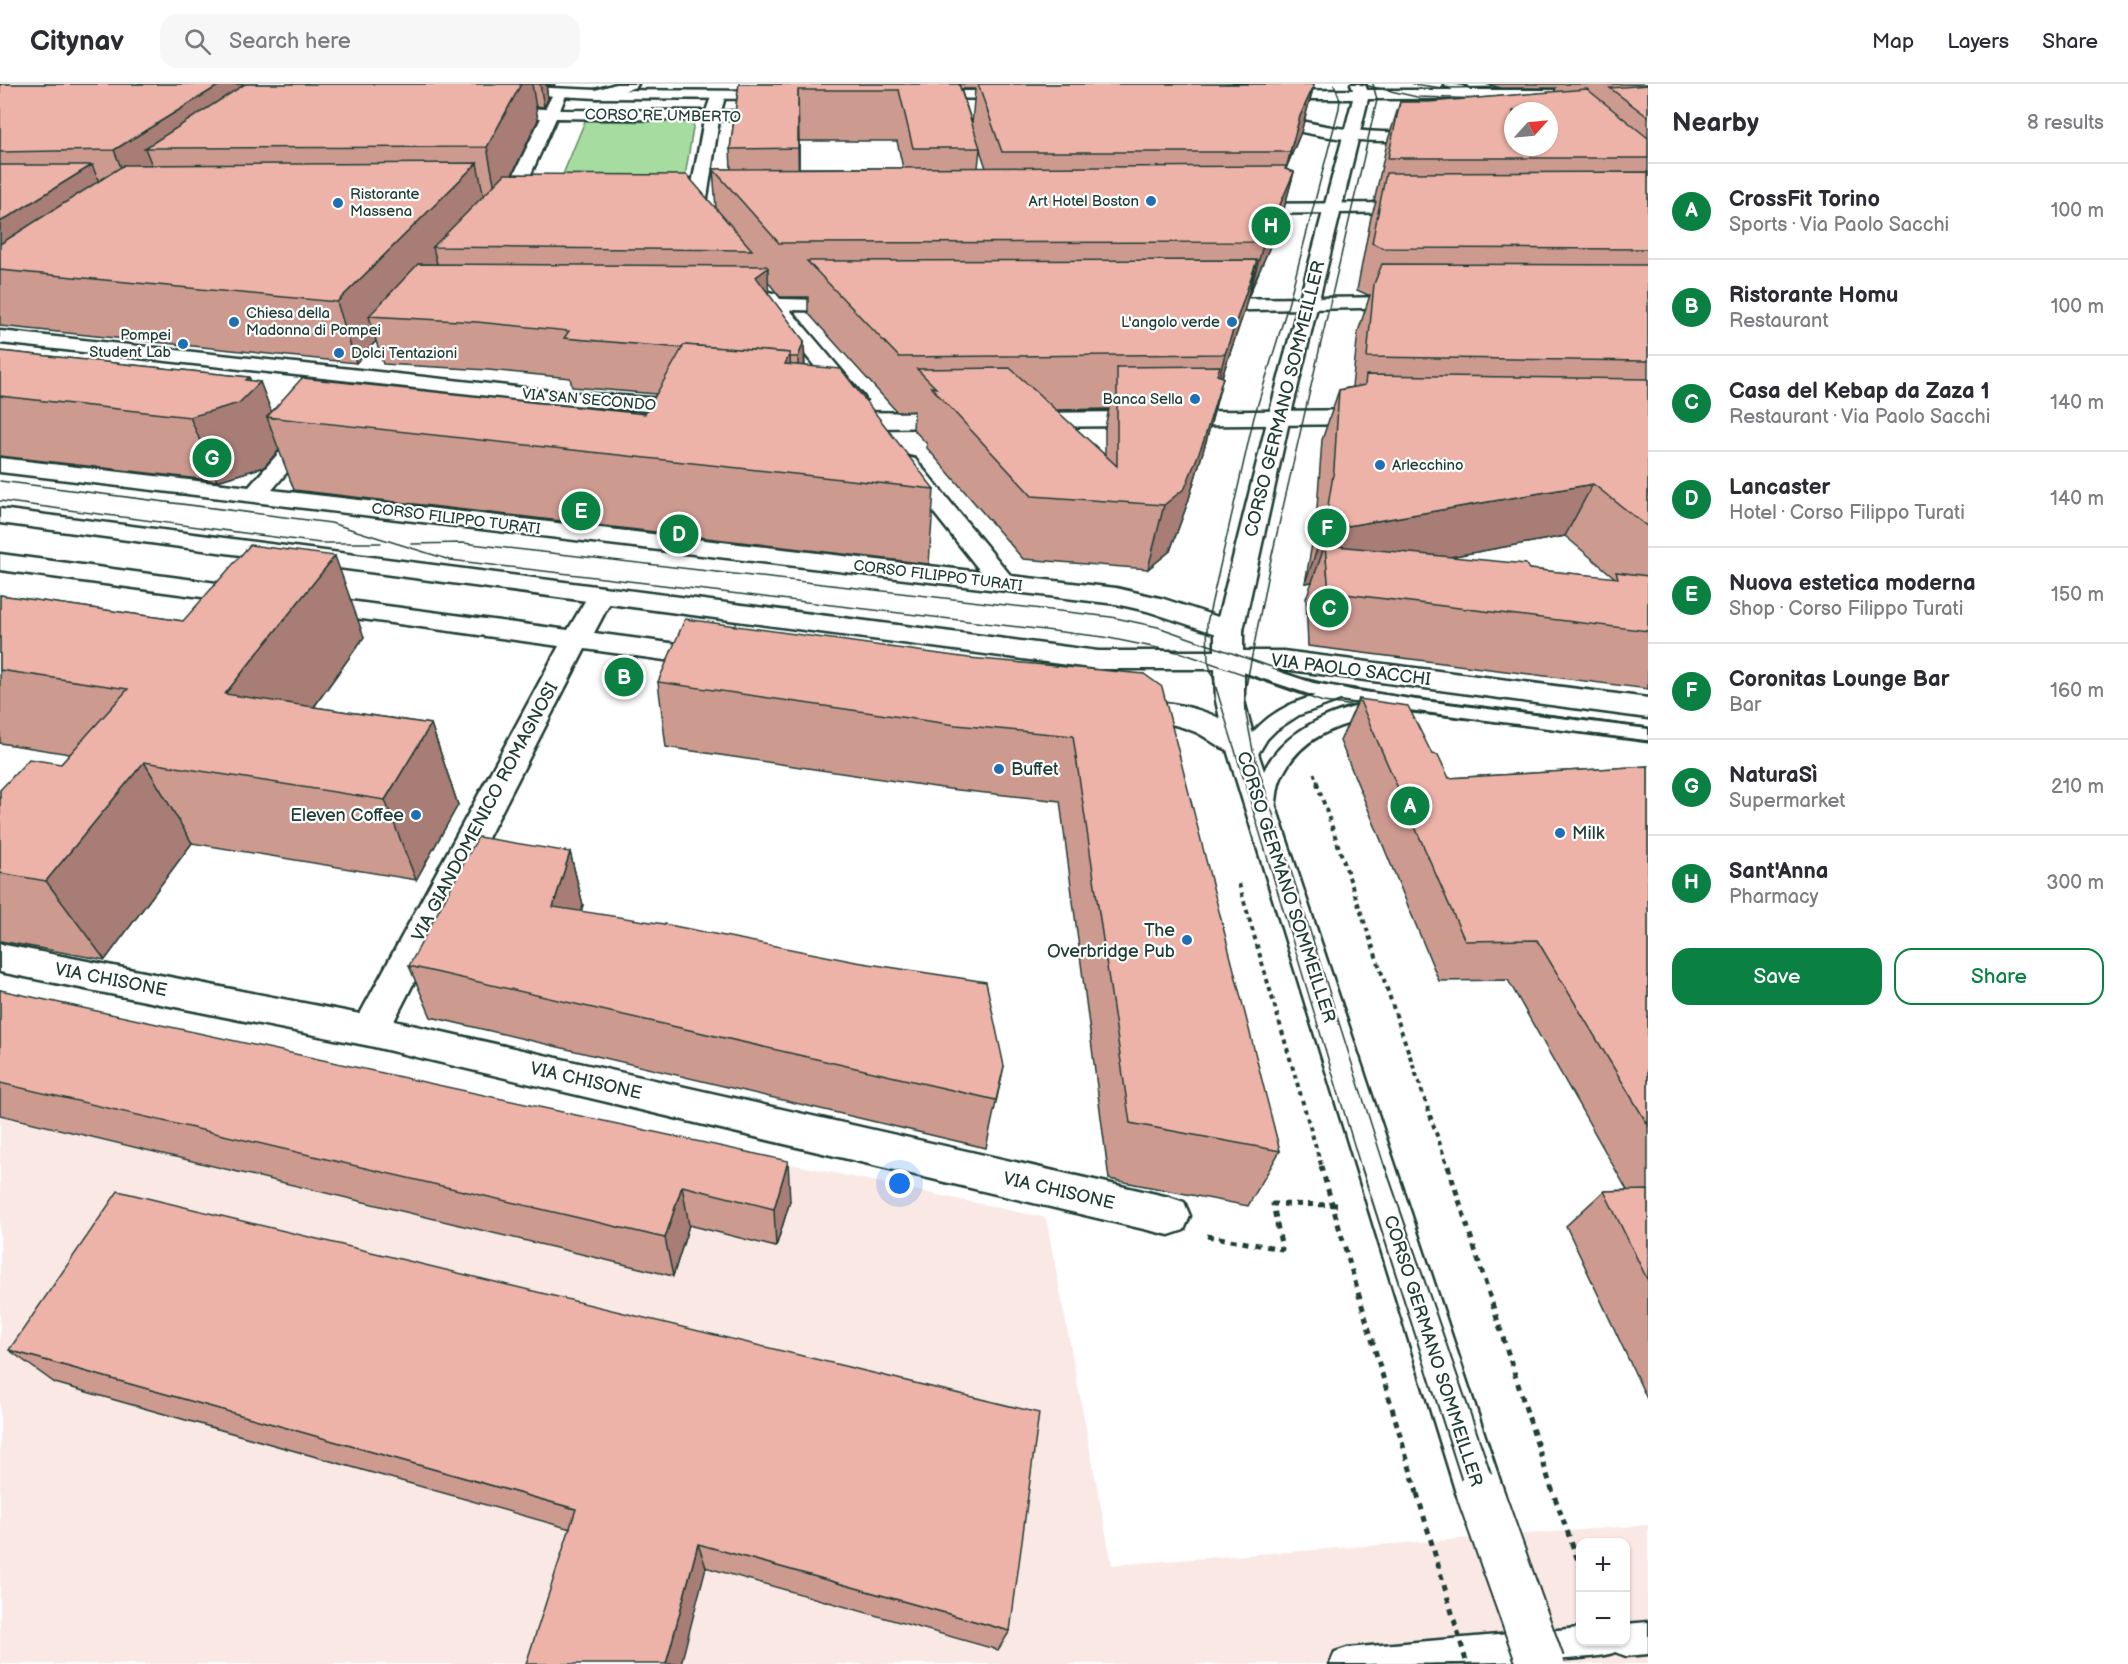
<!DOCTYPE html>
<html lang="en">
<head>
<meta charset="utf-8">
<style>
  :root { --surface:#fff; --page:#f7f7f7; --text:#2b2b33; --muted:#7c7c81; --line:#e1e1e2; --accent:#0b8043 }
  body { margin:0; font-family:"Balsamiq Sans",sans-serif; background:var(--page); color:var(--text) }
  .controls { position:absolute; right:18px; bottom:18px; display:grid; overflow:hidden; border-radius:12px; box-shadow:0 2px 4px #0004 }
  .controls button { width:54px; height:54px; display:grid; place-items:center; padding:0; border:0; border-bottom:2px solid var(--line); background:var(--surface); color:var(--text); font:30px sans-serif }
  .compass { position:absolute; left:1504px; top:18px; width:54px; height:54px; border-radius:50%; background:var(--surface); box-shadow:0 2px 4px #0004; rotate:63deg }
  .you { position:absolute; left:900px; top:1100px; width:21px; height:21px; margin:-15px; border:4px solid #fff; border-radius:50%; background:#1a73e8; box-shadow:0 0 0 9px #1a73e833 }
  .badge { display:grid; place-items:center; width:39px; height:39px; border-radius:50%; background:var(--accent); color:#fff; font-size:20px; font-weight:700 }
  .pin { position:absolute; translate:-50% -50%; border:3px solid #fff; box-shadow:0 2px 6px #0006 }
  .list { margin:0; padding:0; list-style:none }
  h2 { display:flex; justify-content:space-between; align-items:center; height:78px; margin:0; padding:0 24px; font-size:26px }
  h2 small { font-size:20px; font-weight:400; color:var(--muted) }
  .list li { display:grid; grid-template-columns:39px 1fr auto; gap:18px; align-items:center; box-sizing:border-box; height:96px; padding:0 24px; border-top:2px solid var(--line) }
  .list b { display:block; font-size:22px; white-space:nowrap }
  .list p { margin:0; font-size:20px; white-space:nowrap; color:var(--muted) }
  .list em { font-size:20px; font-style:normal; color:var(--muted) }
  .actions { display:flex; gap:12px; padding:18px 24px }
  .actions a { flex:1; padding:14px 0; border:2px solid var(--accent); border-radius:18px; text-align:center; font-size:21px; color:var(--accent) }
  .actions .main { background:var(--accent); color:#fff }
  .icon { flex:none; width:33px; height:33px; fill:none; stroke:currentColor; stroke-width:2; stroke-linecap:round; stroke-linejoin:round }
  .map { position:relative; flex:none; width:1648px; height:1580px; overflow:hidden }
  header { display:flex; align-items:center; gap:36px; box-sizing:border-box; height:84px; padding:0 30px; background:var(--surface); border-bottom:2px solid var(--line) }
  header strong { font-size:28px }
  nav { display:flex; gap:33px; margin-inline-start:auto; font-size:21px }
  .search { width:420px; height:54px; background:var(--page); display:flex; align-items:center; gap:15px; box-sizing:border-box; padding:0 21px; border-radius:18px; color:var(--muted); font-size:22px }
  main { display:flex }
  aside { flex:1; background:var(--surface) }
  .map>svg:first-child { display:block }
</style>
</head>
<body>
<header>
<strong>Citynav</strong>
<div class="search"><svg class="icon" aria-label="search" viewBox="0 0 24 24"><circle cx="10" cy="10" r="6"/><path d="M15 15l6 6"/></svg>Search here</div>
<nav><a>Map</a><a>Layers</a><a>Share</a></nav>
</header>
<main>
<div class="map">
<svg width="1648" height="1580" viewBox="0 0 1648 1580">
  <rect width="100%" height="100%" fill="#fff"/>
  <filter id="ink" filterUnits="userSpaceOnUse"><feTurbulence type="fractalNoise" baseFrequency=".0167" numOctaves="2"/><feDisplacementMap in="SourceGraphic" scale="12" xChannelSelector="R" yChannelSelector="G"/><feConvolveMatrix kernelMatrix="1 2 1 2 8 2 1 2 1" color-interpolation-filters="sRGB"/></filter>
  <g filter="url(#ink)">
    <path fill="#fae8e5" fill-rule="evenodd" d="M0,912L1046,1134L1112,1481L1648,1441V1580H0ZM1580,1458H1626V1558H1580Z"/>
    <polygon fill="#a6dc9f" stroke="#628c6a" stroke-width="1.5" points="585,37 694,38 682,111 554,112"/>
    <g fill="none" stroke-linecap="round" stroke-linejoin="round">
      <g stroke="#1f3d34" stroke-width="5">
        <g id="lane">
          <path d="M1228,571L1313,599L1416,616L1648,645V657L1386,623L1385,629C1342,641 1301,649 1281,694C1275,707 1278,723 1271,735L1264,737L1257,735C1252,727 1256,717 1257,708C1267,656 1322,628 1369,620L1340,616L1299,631L1276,646L1267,655L1252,680L1245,682L1238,680L1235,675C1253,641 1278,622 1315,612L1222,581L1219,577L1222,573Z"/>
          <path d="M1648,1538V1570L1626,1572L1615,1568C1592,1580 1374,1580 1330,1580L1335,1568L1347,1564L1580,1544V1558H1626V1540Z"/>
        </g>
      </g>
      <g stroke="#1f3d34" stroke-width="5">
        <g id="street">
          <polygon points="616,0 638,0 636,3 597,14 590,10 592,7"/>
          <path d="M1234,0H1248C1250,5 1252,13 1256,17C1284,46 1453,65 1473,27L1464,14L1444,0C1465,0 1479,6 1487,27C1485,32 1482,39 1477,42C1433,68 1278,60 1243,21C1239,16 1237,6 1234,0Z"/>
          <polygon points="559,7 566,11 560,26 706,27 711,13 718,9 725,13 721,27 779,28 786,32 779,36 719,36 705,127 702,131 690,131 687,127 704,36 556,34 513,130 510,134 498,134 495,130 541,34 491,31 484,27 491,23 545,25 554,8"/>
          <polygon points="1420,119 1426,120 1429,124 1426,128 1238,130 1232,129 1229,125 1232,121 1238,120"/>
          <polygon points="769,208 776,210 780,215 860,217 863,221 860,225 853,227 790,226 863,312 866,317 863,322 855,324 847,322 769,226 724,224 721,220 724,216 760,214 762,210"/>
          <polygon points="1411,213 1418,215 1421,219 1418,223 1202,227 1195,225 1192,221 1195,217 1202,215"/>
          <polygon points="0,247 562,308 696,317 704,319 707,324 704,329 696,331 562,320 0,259"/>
          <polygon points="1376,326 1384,328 1387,333 1384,338 1376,340 1020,343 1012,341 1009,336 1012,331 1020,329"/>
          <polygon points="837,328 959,329 967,331 970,336 967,341 959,343 874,344 829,340 826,335 829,330"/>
          <polygon points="312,338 320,340 323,345 272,406 981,488 895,380 899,375 907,373 915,375 1011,492 1116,504 1164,515 1239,540 1243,546 1239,552 1229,554 1147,527 1116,520 0,388 0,374 249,403 304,340"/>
          <polygon points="0,470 254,504 263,506 267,512 263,518 254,520 0,486"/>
          <polygon points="601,503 610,505 614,511 594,549 715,565 725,568 729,574 725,580 715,583 585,565 394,937 1169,1113 1184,1118 1190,1132 1184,1146 1169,1151 370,962 0,888 0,860 360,930 559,562 311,528 302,526 298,520 302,514 311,512 568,546 592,505"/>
          <path d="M1126,614C1163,618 1226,623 1247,658L1243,665C1221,671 1212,654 1193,647C1168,636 1141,638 1116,631L1111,624L1116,617Z"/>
        </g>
      </g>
      <g stroke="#1f3d34" stroke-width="5">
        <g id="secondary">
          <polygon points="1351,0 1365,0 1367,6 1648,6 1648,14 1368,15 1288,342 1243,546 1243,567 1283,567 1648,614 1648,634 1283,585 1244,585 1244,617 1258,669 1504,1409 1497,1426 1480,1433 1463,1426 1456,1409 1228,669 1216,617 1215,585 1098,585 0,439 0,425 1098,567 1215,567 1215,546 1266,342 1353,15 1266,15 1259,11 1266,7 1353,6"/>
          <polygon points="504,2 597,6 782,7 789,11 782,15 597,14 499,9 497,6"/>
          <polygon points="918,7 1019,7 1026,11 1019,15 913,14 911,11 913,8"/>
        </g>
      </g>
      <polyline stroke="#1f3d34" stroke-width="3" stroke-dasharray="4 4" stroke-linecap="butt" points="1314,689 1318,700"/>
      <g stroke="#1f3d34" stroke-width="4" stroke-dasharray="4.5 4.5" stroke-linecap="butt">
        <polyline points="1317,699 1448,1084"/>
        <polyline points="1239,800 1322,1084"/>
      </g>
      <g stroke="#1f3d34" stroke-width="5" stroke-dasharray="6 6" stroke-linecap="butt">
        <polyline points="1321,1082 1417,1409"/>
        <polyline points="1448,1082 1550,1400 1580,1482"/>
        <polyline points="1207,1152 1282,1165 1273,1120 1343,1121"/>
      </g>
      <use href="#lane" fill="#fff" fill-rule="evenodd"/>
      <use href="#street" fill="#fff" fill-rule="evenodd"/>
      <use href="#secondary" fill="#fff" fill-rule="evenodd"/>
      <g stroke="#1f3d34" stroke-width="1.5">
        <polyline points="1334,0 1340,16 1339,24 1288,221 1254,333 1207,539 1208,577 1361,1084"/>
        <polyline points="1360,0 1417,13 1487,15"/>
        <polyline points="1373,0 1377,16 1269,484 1245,608 1246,630 1253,667 1385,1084"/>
        <polyline points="1413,0 1442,4 1518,3"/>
        <polyline points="0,397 331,439 450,476 1104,553 1182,569 1323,618 1372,624"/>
        <polyline points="0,417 320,459 381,459"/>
        <polyline points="411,460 463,459 1111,533 1158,543 1300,593 1354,606 1648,643"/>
        <polyline points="1396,627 1648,657"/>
      </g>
      <g stroke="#1f3d34" stroke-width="2">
        <polyline points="1361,1082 1465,1407 1524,1580"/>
        <polyline points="1385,1082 1557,1580"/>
      </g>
      <g stroke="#1f3d34" stroke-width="50" stroke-linecap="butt">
        <polyline id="secondary-bridge" points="1480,1409 1541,1580"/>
      </g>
      <polyline stroke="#1f3d34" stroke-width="5" stroke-dasharray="6 6" stroke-linecap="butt" points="1417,1409 1467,1580"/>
      <use href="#secondary-bridge" stroke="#fff" stroke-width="46"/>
    </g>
    <g fill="#cd9a90" stroke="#1f3d34" stroke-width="1.5" fill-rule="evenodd">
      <path d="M0,0H555L554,2L546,1L548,15L544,23L535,22L538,36L512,90L716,124L713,85H731L730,65L739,0H1309L1314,1L1301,48L1286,85L1294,88L1280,139L1249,211H1248L1244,228L1222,293H1223L1207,354L1188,418L1170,467L1148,485L1023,475L927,364V360L913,345L914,327L897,328L808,229V213H780L768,198V210L804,257L805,281L934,405L929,480L294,406L279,366L264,383L217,397L0,372V267L249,293L251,297L260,298L271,328L645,330L656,310L572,303L570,294L488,286L383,280L376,257L356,279L0,242ZM961,5H975L972,39ZM799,57H897L903,84H799ZM980,64L981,69L986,84H978ZM1109,325L1105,343V371L1055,326Z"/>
      <path d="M1486,0H1648V605L1308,562L1306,514L1312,498L1305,499L1316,438L1322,356L1339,306L1352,303L1358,248L1370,211H1368L1357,206L1371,133L1376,118H1374L1387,59L1400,18H1429L1554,8L1556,4H1501ZM1565,452L1614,493L1613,494L1529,485L1449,473Z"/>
      <polygon points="0,511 183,537 364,553 314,623 431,640 458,721 416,796 192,759 105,876 0,857 0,706 61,680 70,670 0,659"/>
      <polygon points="1144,590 1280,1067 1248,1122 1109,1095 1060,717 949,705 666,663 658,598"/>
      <polygon points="1359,615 1432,670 1449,694 1648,682 1648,1317 1566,1142 1604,1107 1627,1106 1508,896 1439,897 1340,657"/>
      <polygon points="570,768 583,821 581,827 1004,982 986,1064 431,933 409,882"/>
      <polygon points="0,906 790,1117 776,1163 689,1141 673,1192 0,1031"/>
      <polygon points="9,1266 1010,1547 998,1566 55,1299"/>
    </g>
    <g fill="#a77d76" stroke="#1f3d34" stroke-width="1.5">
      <polygon points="221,0 272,0 145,64 161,104 136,121 114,66"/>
      <polygon points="521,0 532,0 538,36 498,120 487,63"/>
      <polygon points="540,0 546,0 548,15 544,23"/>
      <polygon points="1314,1 1301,48 1287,81 1277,118 1300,32"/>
      <polygon points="798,6 799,57 799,118 798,64"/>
      <polygon points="477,79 488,134 433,163 439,188 369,232 376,257 356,279 337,218"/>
      <polygon points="92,81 115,136 0,186 0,138"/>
      <polygon points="1294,88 1280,139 1249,211 1264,158"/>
      <polygon points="1257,176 1244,228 1211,324 1225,270"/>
      <polygon points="768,184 769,231 756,193"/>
      <polygon points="804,257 805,306 798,323 798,273"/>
      <polygon points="790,269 792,340 785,280"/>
      <polygon points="249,293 254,304 260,298 274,334 267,333 279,366 264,383 217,397 190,333 246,296"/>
      <polygon points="1223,293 1207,354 1188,418 1170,467 1148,485 1164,421"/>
      <polygon points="1593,400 1565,452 1328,495 1325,461 1312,498 1305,499 1324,446"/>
      <polygon points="335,472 364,553 265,691 225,610"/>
      <polygon points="431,640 458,721 416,796 385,716"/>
      <polygon points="144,678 192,759 105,876 46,797"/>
      <polygon points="570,768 583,821 567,875 553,823"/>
      <polygon points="788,1077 790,1117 776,1163 774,1125"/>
      <polygon points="682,1102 689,1141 673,1192 665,1154"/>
      <polygon points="698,1460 706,1483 681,1580 666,1580"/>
    </g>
    <g fill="#eeb3a8" stroke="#1f3d34" stroke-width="1.5" fill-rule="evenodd">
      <polygon points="0,0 221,0 114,66 0,68"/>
      <polygon points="245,0 521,0 487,63 145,64"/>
      <polygon points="739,0 959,0 980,64 913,64 899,6 798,6 798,64 730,65"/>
      <polygon points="978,0 1309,0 1314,1 1300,32 1290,68 1002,68"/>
      <polygon points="1648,1 1648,33 1610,4"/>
      <path d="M1587,5L1648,54V74H1388L1400,18H1429ZM1513,27H1549V63H1513Z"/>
      <polygon points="477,79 337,218 0,186 0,160 124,81"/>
      <polygon points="0,81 92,81 0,138"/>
      <polygon points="1286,82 1285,85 1294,88 1264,158 779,159 713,85"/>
      <polygon points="1648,88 1648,165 1383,164 1372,159 1386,89"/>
      <polygon points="505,90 687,91 752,166 433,163"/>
      <polygon points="1257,176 1225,270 899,273 807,177"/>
      <polygon points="418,180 766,182 768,184 756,193 804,257 798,273 790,273 790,269 684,261 682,264 564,254 569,247 477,238 369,232"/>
      <polygon points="1382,180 1648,181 1648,277 1367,273 1374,200"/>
      <polygon points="684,261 790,269 785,280 841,285 934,405 267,333 302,294 645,330"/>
      <polygon points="0,267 249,293 246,296 260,298 239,319 190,333 0,312"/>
      <polygon points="1220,282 1217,291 1223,293 1204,356 1185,404 1164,421 1032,412 931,303 936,304 917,285 1010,284 1117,382 1117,283"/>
      <polygon points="1366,291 1648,295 1648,443 1593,400 1324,446 1334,385 1339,306 1365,301"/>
      <polygon points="250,461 335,472 225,610 431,640 385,716 144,678 46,797 0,789 0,706 29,675 61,680 128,605 0,586 0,511 183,537"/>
      <polygon points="1325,461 1526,480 1529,485 1618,494 1616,488 1648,492 1648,547 1329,508"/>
      <polygon points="685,535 969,574 1144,590 1162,603 1280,1067 1130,1039 1073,652 956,641 658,598"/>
      <polygon points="1359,615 1408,622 1432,670 1438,671 1449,694 1648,682 1648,1041 1537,856 1465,857"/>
      <polygon points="478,753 570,768 553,823 664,840 856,878 986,898 1004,982 996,1016 409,882"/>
      <polygon points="0,906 788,1077 774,1125 682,1102 665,1154 0,999"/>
      <polygon points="1648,1106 1648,1197 1604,1107"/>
      <polygon points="118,1107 1039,1329 1010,1547 698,1460 666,1580 526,1580 576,1425 9,1266"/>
    </g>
  </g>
  <g fill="#1f6fb2" stroke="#fff" stroke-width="2">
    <circle cx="1151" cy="117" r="6"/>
    <circle cx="338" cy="119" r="6"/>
    <circle cx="234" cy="238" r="6"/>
    <circle cx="1232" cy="238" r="6"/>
    <circle cx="183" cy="260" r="6"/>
    <circle cx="339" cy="269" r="6"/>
    <circle cx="1195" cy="315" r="6"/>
    <circle cx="1380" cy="381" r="6"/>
    <circle cx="999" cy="685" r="6"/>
    <circle cx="416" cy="731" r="6"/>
    <circle cx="1560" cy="749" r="6"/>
    <circle cx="1187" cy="856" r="6"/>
  </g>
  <g text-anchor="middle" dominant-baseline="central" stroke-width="4.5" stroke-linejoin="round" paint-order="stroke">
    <g font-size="15" fill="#1f3d34" stroke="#fff">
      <text transform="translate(663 32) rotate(1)">CORSO RE UMBERTO</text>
      <text transform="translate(589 316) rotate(5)">VIA SAN SECONDO</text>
      <text transform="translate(456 435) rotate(7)">CORSO FILIPPO TURATI</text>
      <text transform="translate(938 492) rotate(7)">CORSO FILIPPO TURATI</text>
    </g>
    <g font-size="15" fill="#1f3d34" stroke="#fff" text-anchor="start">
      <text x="350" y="110">Ristorante<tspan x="350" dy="17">Massena</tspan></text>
      <text x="1139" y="117" text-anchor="end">Art Hotel Boston</text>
      <text x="246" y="229">Chiesa della<tspan x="246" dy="17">Madonna di Pompei</tspan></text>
      <text x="1220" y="238" text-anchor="end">L'angolo verde</text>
      <text x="171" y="251" text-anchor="end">Pompei<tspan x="171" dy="17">Student Lab</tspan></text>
      <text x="351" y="269">Dolci Tentazioni</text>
      <text x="1183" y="315" text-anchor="end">Banca Sella</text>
      <text x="1392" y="381">Arlecchino</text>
    </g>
    <g font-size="18" fill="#1f3d34" stroke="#fff">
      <text transform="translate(1285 315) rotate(-76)">CORSO GERMANO SOMMEILLER</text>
      <text transform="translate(1351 586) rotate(7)">VIA PAOLO SACCHI</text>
      <text transform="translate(485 728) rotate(-62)">VIA GIANDOMENICO ROMAGNOSI</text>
      <text transform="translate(1286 803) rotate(72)">CORSO GERMANO SOMMEILLER</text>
      <text transform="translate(111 896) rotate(11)">VIA CHISONE</text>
      <text transform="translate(586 997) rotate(13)">VIA CHISONE</text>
      <text transform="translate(1059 1107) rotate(13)">VIA CHISONE</text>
      <text transform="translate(1433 1267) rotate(72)">CORSO GERMANO SOMMEILLER</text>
    </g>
    <g font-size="18" fill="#1f3d34" stroke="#fff" text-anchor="start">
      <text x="1011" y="685">Buffet</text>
      <text x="404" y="731" text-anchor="end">Eleven Coffee</text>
      <text x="1572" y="749">Milk</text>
      <text x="1175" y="846" text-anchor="end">The<tspan x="1175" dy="21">Overbridge Pub</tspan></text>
    </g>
  </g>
</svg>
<div class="controls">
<button>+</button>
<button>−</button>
</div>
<svg class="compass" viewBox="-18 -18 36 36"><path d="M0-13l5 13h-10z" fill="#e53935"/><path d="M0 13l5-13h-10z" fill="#7c7c81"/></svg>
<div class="you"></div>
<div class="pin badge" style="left:1410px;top:722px">A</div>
<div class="pin badge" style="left:624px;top:593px">B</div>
<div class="pin badge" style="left:1329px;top:524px">C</div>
<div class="pin badge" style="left:679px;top:450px">D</div>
<div class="pin badge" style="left:581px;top:427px">E</div>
<div class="pin badge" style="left:1327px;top:444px">F</div>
<div class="pin badge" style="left:212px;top:374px">G</div>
<div class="pin badge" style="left:1271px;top:142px">H</div>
</div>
<aside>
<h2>Nearby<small>8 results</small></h2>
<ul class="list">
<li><span class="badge">A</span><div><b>CrossFit Torino</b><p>Sports · Via Paolo Sacchi</p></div><em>100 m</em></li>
<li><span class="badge">B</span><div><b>Ristorante Homu</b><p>Restaurant</p></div><em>100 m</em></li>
<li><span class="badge">C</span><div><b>Casa del Kebap da Zaza 1</b><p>Restaurant · Via Paolo Sacchi</p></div><em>140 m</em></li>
<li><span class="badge">D</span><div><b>Lancaster</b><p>Hotel · Corso Filippo Turati</p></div><em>140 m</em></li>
<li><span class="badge">E</span><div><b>Nuova estetica moderna</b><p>Shop · Corso Filippo Turati</p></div><em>150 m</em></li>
<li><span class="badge">F</span><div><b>Coronitas Lounge Bar</b><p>Bar</p></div><em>160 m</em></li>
<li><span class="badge">G</span><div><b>NaturaSì</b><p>Supermarket</p></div><em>210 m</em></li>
<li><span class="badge">H</span><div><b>Sant'Anna</b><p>Pharmacy</p></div><em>300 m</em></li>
</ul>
<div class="actions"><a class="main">Save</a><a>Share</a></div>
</aside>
</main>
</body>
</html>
